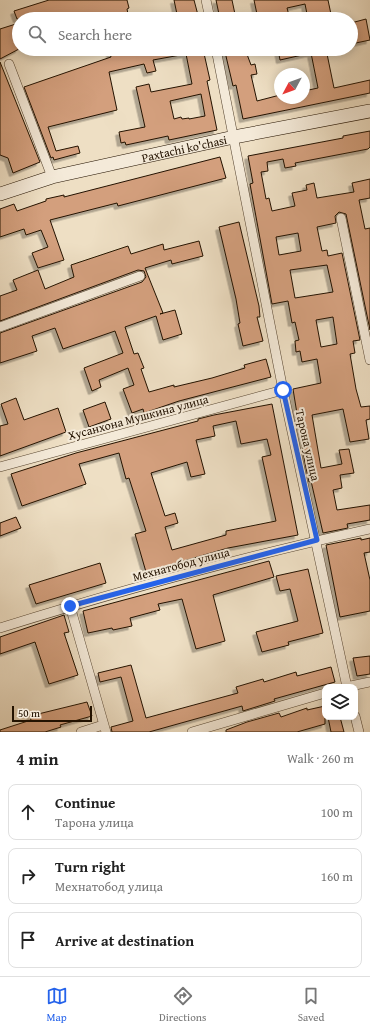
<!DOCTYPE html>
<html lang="en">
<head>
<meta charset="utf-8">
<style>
  :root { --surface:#fff; --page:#f2f2f2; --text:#222; --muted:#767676; --line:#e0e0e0; --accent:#2563eb }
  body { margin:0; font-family:"Gentium Book Plus",serif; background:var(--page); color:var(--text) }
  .controls { position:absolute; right:12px; bottom:12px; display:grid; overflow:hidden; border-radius:8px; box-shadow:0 2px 10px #0003 }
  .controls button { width:36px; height:36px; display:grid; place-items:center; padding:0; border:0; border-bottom:1px solid var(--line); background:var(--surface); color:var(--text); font:20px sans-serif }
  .compass { position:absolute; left:274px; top:68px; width:36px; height:36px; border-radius:50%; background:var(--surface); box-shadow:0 2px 10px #0003; rotate:229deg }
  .scale { position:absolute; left:12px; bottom:10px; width:80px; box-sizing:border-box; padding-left:4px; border:2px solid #231200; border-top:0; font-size:11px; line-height:14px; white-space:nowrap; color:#231200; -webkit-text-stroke:3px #f4ead9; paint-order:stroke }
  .stop { position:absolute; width:12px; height:12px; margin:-9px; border:3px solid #2563eb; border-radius:50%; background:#fff }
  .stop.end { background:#2563eb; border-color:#fff; box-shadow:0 1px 4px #0008 }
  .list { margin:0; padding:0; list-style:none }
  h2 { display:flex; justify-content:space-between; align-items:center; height:52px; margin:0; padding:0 16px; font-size:17px }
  h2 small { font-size:13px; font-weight:400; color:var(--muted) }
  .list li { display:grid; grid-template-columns:26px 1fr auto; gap:12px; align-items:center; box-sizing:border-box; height:56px; margin:0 8px 8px; padding:0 8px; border:1px solid var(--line); border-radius:8px }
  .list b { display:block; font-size:15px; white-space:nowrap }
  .list p { margin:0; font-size:13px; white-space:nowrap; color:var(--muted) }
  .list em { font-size:13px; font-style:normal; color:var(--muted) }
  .icon { flex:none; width:22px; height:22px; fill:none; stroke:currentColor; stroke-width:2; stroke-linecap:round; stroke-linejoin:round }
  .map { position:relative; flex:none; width:370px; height:732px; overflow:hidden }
  .search { position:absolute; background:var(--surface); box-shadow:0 2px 10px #0003; left:12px; right:12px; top:12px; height:44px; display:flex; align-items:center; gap:10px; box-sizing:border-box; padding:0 14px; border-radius:22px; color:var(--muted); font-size:15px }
  .sheet { height:244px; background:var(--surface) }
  nav { display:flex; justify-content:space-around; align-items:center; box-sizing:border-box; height:56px; border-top:1px solid var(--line); background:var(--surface); font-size:11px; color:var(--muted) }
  nav a { display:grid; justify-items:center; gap:2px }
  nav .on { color:var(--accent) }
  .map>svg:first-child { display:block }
</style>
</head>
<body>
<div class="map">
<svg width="370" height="732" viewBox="0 0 370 732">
  <defs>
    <filter id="shadow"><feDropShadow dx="-3.5" dy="3.5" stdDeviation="0" flood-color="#0004"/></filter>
  </defs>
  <rect width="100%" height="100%" fill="#eedfc4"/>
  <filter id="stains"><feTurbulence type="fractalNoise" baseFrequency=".005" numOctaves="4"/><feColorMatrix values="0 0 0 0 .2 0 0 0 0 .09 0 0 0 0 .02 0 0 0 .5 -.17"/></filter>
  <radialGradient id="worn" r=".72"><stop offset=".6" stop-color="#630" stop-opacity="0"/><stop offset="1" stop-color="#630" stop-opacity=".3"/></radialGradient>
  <g fill="#d39f7d" stroke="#231200" fill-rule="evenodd" filter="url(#shadow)">
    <polygon points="49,0 127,0 129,8 127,9 129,19 17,19 14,11"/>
    <polygon points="174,0 194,0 199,19 178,19"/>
    <polygon points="216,0 232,0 236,19 220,19"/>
    <polygon points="254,0 328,0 332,19 308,19 305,4 287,8 290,19 258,19"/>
    <polygon points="366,19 370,40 351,44 351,23"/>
    <polygon points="19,23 19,49 0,59 0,29"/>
    <path d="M109,49H203L210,80L207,81L217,130L169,140L168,136L126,145L125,142L121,143L119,132L145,127L136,87L149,84L151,92L192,84L186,54L153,60L156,71L147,73L144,64L109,72L117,110L48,127L56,151L78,146L80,153L54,160L53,157L51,158L24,87L111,57ZM201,94L205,116L189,119V118L182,119L181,117L174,119L170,101Z"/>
    <polygon points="245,49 251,65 255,64 257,74 251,75 257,101 280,95 280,98 304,98 304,91 318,88 311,53 280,60 278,49 326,49 334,88 370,80 370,93 243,119 236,85 233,86 225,52"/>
    <polygon points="0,62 40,162 13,173 8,158 0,155"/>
    <path d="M370,131V147L368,149L295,163L296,166L285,168L283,159L267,162L268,171L261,172L266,199L269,198L272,211L295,206L292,193L307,190L306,185L314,183L317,198L354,192L352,183L370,179V198L359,200L365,229L370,228V330L346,214L339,212L335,216L336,223L317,227L322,251L327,250L328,256L342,253L360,340L353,341L355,353L350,354L356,389L361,407L370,406V419L366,420L369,439L350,442L343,409L312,415L321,468L342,464L339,450L349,449L354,473L340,475L342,488L333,490L337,510L370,505V520L347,524L348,528L323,533L311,481L309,482L305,463L293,389L321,383L317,359L302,362L300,351L296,352L295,341L299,340L295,322L292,323L288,301L272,304L250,184L253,183L248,156L343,138V136ZM298,233L301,251L279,255L276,237ZM327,265L333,292L295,298L290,270ZM333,317L337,344L321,347L316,320Z"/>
    <polygon points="220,157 226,178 118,206 117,203 50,220 64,260 38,268 32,253 48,247 41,230 26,235 24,229 0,237 0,209 14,204 17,211 46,201 46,199 64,195 64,197"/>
    <polygon points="239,222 259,306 260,317 257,317 263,341 243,346 238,324 240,323 236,299 219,227"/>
    <polygon points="199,241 203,256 172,264 171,260 145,268 163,313 160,314 175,310 182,334 163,340 156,316 125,327 134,354 138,353 144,368 141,369 149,392 174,385 174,387 212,378 245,368 244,365 266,359 271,377 179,401 144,413 143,409 132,413 123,389 134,385 128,368 99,380 101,387 92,391 84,368 123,353 115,331 63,349 55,328 32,336 37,351 0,363 0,333 142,282 146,277 144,271 138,270 0,321 0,296 17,290 13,280 38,270 45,289 74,277 71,265 128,246 131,254 163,244 164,250"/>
    <polygon points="16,398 24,420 58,408 66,432 0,456 0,426 8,424 1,404"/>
    <polygon points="105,402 111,419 89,427 83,410"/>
    <path d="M272,404L298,535L228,548L146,572L135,534L146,531L129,478L126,479L119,453L79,464L86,484L22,506L11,474L76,453L198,421V419L214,415ZM236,421L241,444L267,439L271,455L262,457L276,521L226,531V535L172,550L165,527L178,523L175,513L165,516L151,473L187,462L191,477L205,474L196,440L215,436L213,426Z"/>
    <polygon points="16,517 21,528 0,536 0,523"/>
    <polygon points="361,538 361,540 370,538 370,552 364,553 370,580 370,611 340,617 326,545"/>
    <polygon points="269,561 274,577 213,595 225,641 196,649 182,599 158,604 160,610 130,618 132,626 113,630 112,628 88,633 83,611"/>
    <polygon points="100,563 106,583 36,604 29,585"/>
    <polygon points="308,569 323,633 288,642 289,645 262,652 256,632 298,621 290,589 280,591 276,576"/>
    <polygon points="64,615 69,632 64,633 78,675 49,684 35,642 0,654 0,637"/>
    <polygon points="370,656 370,674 357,676 353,658"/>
    <polygon points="131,665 146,718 238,693 236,687 263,679 264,682 296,672 297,676 331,667 335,682 274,699 275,701 243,711 242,706 149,732 112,732 111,727 133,721 121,677 100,682 98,673"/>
    <polygon points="87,702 92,716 60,725 61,727 45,732 0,732 0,730 31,720 30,716"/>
    <polygon points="325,706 325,724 297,732 226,732 226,730 247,722 279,713 281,717 307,708 307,710"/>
    <polygon points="328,717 340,717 344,732 331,732"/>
  </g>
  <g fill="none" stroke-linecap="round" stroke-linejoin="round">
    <g stroke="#564531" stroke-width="10">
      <g id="street">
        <polyline points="206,0 210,19"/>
        <polyline points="216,49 283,390 347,687"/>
        <polyline points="9,64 52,177"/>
        <polyline points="341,218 370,360"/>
        <polyline points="0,327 140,276"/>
        <polyline points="0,467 283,390"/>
        <polyline points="70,606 106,732"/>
        <path d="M0,628C122,590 246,556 370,529"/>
        <polyline points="346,687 370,682"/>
        <polyline points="355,716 359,732"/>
        <polyline points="81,732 103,725"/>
        <polyline points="192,732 325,693"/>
      </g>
    </g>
    <g stroke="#231200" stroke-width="14">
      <g id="secondary">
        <path id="s1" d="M0,194L52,177L234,137L370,111"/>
      </g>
    </g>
    <use href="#street" stroke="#f4ead9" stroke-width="9"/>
    <use href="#secondary" stroke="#f4ead9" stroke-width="13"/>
  </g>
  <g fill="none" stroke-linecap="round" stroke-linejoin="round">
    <polyline stroke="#2563eb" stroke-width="5" points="70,606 317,540 283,390"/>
  </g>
  <g text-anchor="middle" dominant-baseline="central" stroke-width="4" stroke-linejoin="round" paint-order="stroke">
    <g font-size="12" fill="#231200" stroke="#f4ead9">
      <text stroke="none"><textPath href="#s1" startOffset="190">Paxtachi ko'chasi</textPath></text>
      <text transform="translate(138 417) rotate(-15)">Хусанхона Мушкина улица</text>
      <text transform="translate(308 445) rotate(77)">Тарона улица</text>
      <text transform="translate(181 564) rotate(-15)">Мехнатобод улица</text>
    </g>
  </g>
  <rect width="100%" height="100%" filter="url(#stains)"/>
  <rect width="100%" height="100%" fill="url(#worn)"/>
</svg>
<div class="controls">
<button><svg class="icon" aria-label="layers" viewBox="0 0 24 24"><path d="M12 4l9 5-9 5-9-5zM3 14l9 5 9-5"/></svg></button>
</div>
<svg class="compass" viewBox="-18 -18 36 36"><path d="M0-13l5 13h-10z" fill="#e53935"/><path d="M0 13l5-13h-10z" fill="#767676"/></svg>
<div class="scale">50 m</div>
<div class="stop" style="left:283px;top:390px"></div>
<div class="stop end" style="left:70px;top:606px"></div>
<div class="search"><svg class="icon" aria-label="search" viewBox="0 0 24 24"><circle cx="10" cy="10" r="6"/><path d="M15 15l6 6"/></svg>Search here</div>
</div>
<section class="sheet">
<h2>4 min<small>Walk · 260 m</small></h2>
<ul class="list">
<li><svg class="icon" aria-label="ahead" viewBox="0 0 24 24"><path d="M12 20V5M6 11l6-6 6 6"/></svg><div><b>Continue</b><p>Тарона улица</p></div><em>100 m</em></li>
<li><svg class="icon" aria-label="right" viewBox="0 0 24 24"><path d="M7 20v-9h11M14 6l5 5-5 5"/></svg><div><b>Turn right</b><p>Мехнатобод улица</p></div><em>160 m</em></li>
<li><svg class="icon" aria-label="arrive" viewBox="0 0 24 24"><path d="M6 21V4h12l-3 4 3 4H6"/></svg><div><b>Arrive at destination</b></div></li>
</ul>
</section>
<nav>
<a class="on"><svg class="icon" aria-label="map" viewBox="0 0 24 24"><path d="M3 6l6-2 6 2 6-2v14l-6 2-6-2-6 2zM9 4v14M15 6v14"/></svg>Map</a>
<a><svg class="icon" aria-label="directions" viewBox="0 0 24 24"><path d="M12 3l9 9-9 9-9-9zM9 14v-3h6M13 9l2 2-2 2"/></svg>Directions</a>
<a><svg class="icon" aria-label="saved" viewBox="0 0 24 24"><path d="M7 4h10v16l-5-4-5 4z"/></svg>Saved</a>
</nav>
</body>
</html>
